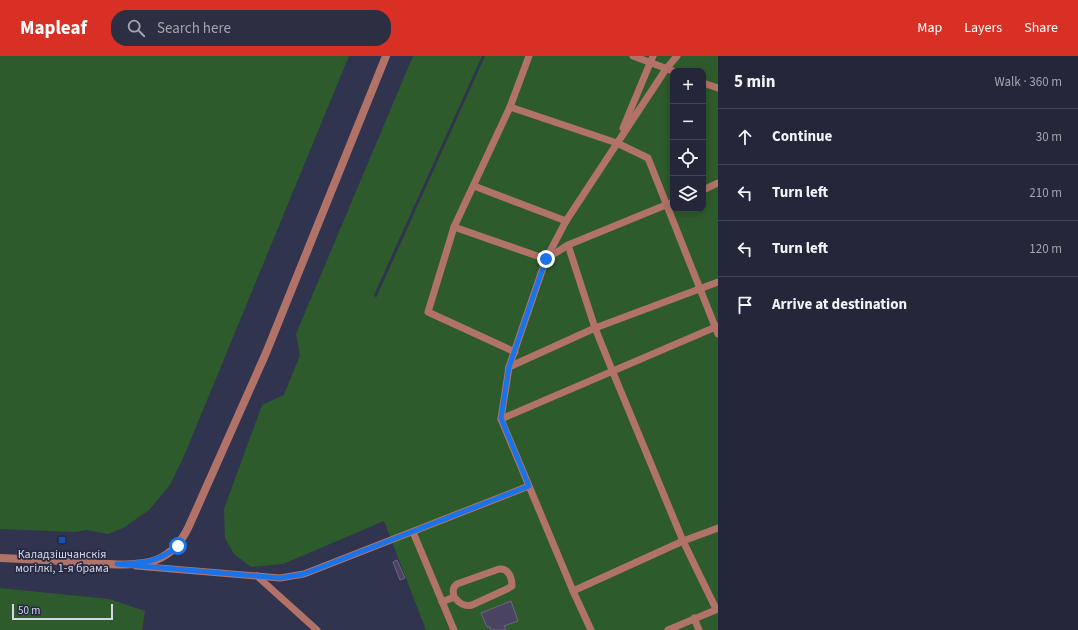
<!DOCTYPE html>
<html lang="en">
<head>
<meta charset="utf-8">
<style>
  :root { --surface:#24273a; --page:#2c2f42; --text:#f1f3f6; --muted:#a3a5af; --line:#414454; --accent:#d93025 }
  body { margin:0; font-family:"Source Sans 3",sans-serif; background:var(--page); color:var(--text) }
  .controls { position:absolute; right:12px; top:12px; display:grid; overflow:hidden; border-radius:8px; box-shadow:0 2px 10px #0003 }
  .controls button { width:36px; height:36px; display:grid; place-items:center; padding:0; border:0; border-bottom:1px solid var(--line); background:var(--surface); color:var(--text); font:20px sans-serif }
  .scale { position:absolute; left:12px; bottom:10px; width:101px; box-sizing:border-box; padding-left:4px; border:2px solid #d2d6e7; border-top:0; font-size:11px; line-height:14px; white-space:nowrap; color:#d2d6e7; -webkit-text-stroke:3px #262a43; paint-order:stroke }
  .stop { position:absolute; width:12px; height:12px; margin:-9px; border:3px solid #1a73e8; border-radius:50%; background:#fff }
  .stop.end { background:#1a73e8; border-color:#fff; box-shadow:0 1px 4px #0008 }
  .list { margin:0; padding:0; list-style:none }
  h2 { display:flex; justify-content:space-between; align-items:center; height:52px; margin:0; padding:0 16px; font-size:17px }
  h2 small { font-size:13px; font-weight:400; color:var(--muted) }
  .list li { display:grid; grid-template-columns:26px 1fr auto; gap:12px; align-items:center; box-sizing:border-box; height:56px; padding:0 16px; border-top:1px solid var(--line) }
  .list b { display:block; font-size:15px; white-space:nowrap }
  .list em { font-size:13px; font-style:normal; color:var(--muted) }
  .icon { flex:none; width:22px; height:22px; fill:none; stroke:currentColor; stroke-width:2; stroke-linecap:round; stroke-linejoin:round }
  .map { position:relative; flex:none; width:718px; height:574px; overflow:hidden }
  header { display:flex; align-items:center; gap:24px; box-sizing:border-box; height:56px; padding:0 20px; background:var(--accent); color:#fff }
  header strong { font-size:19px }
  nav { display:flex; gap:22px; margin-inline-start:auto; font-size:14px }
  .search { width:280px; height:36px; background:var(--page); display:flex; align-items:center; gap:10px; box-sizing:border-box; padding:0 14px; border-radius:16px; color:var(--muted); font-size:15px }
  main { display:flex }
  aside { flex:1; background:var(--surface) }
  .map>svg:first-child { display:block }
</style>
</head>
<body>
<header>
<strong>Mapleaf</strong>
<div class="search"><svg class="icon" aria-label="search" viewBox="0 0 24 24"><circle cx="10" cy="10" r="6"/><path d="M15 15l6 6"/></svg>Search here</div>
<nav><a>Map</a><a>Layers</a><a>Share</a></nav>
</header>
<main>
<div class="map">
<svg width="718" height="574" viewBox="0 0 718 574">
  <rect width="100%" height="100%" fill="#30344e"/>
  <g fill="#2e5b2c" fill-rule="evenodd">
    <polygon points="0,0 349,0 184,400 170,429 149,454 123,472 108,478 87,474 74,476 0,473"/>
    <path d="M413,0H482L374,239L376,242L485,0H718V574H426L384,465L283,508L251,511L234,498L225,482L224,453L262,349L284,339L300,299L296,278ZM673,15H703V153H673Z"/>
    <polygon points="0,532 109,543 145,555 142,574 0,574"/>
  </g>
  <g fill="#4b4460" stroke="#6c6683">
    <polygon points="397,504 405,522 400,524 393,506"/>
    <polygon points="511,545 518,565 504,570 506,574 491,574 490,571 487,571 481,557"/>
  </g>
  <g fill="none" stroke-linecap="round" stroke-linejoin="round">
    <g stroke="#b17368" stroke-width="7">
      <polyline points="633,0 673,15"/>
      <polyline points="703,27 718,32"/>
      <polyline points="510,51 617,87 648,102 718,278"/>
      <polyline points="623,72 653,0"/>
      <polyline points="474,130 566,165"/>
      <polyline points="703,134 718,127"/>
      <polyline points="454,171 546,203 568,189 673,146"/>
      <polyline points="568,189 595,272 612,314 683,485 716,553"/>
      <polyline points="515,296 428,256 454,171 510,51 529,0"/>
      <polyline points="509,311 595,272 718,226"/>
      <polyline points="501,363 718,270"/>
      <polyline points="413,476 454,574"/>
      <polyline points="136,510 280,522 304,518 529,430"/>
      <polyline points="257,520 317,574"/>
      <polyline points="573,535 683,485 718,472"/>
      <path d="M442,546L454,541C459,547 464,551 472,549L507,533L512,530C512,521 508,512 499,513L457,528C452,532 453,535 454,541"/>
      <polyline points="694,562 699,574"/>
      <polyline points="591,574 573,535 501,363 509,311 546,203 566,165 666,13 677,0"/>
      <polyline points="668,574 718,553"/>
    </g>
    <path stroke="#b17368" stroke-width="8" d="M0,502C26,503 51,504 77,506C99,507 134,512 156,504C172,498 182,485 189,470L266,297L386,0"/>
  </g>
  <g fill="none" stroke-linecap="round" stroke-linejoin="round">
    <path stroke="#1a73e8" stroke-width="5" d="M178,490C157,507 143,507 117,508L280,522L304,518L529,430L501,362L509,311L546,203"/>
  </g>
  <rect fill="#1a4fb4" stroke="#262a43" stroke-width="1.5" x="58" y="480" width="8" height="8" rx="2"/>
  <g text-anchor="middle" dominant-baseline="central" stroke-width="3.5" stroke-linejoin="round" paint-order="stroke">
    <g font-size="12" fill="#d2d6e7" stroke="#262a43">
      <text x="62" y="498">Каладзішчанскія<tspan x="62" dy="14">могілкі, 1-я брама</tspan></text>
    </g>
  </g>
</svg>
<div class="controls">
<button>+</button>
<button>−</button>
<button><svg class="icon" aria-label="locate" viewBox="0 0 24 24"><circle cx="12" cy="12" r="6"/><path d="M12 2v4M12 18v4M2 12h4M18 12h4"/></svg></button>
<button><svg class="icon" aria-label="layers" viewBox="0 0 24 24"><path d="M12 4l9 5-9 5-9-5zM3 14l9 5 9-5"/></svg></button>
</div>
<div class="scale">50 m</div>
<div class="stop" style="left:178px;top:490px"></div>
<div class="stop end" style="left:546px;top:203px"></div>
</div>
<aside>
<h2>5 min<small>Walk · 360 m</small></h2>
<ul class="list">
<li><svg class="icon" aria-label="ahead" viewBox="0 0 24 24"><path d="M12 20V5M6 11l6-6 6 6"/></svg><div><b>Continue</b></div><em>30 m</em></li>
<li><svg class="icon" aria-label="left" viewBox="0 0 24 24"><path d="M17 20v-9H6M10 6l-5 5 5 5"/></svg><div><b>Turn left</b></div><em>210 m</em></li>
<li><svg class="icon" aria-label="left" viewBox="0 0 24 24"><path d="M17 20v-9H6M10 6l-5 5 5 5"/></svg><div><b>Turn left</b></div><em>120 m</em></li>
<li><svg class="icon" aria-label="arrive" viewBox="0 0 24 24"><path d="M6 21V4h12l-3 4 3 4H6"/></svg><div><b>Arrive at destination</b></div></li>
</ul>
</aside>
</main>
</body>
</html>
